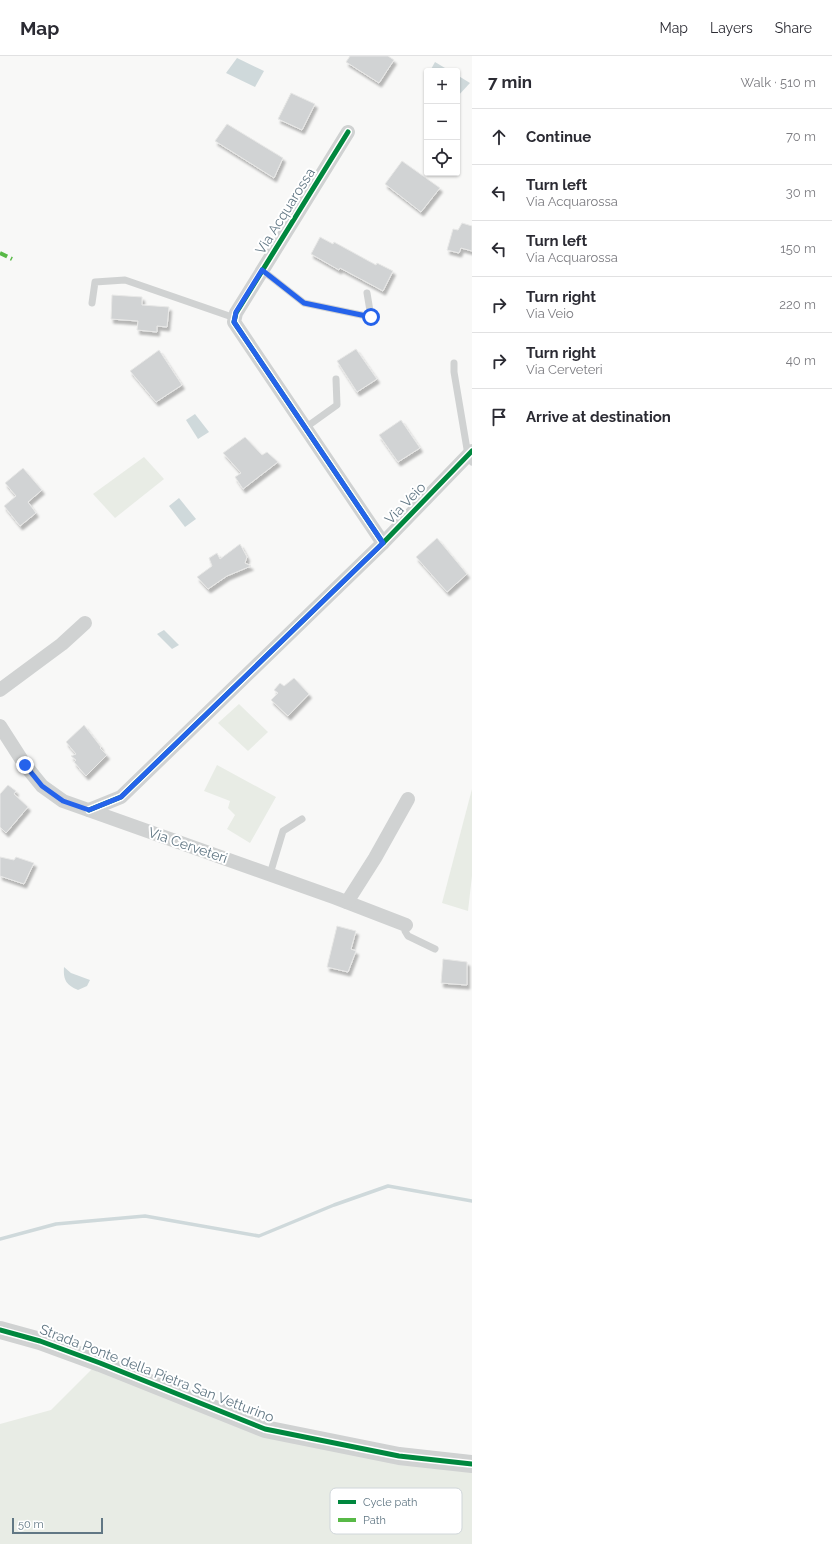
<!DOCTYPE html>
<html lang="en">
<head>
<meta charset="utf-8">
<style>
  :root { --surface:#fff; --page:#f2f2f3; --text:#2b2b33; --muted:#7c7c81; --line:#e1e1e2 }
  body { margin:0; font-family:Raleway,sans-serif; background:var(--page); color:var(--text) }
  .controls { position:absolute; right:12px; top:12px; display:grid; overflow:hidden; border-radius:4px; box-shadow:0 1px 3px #0004 }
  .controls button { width:36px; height:36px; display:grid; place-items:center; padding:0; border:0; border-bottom:1px solid var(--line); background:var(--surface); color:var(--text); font:20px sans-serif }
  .scale { position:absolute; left:12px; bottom:10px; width:91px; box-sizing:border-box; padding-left:4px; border:2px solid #617784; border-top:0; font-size:11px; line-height:14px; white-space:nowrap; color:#617784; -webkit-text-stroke:3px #fff; paint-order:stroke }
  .stop { position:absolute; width:12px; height:12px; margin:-9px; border:3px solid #2563eb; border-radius:50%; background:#fff }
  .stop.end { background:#2563eb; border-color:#fff; box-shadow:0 1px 4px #0008 }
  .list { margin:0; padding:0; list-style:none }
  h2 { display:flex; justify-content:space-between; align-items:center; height:52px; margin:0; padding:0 16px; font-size:17px }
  h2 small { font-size:13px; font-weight:400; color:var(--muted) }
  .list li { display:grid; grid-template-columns:26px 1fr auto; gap:12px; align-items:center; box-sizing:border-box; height:56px; padding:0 16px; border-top:1px solid var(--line) }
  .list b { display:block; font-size:15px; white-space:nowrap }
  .list p { margin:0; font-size:13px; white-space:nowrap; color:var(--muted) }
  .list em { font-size:13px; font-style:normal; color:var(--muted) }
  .icon { flex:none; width:22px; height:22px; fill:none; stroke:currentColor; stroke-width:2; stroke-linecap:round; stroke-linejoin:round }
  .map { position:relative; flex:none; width:472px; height:1488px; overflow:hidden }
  header { display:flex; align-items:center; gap:24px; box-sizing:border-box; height:56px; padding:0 20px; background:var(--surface); border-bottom:1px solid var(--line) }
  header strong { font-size:19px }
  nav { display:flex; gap:22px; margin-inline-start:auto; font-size:14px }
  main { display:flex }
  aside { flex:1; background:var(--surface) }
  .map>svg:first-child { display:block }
</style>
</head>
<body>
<header>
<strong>Map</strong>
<nav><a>Map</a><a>Layers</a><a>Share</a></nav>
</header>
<main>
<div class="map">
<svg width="472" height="1488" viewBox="0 0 472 1488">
  <defs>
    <filter id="shadow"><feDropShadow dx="2.5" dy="4" stdDeviation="1" flood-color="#0004"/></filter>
  </defs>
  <rect width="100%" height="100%" fill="#f8f8f7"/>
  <g fill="#e8ece5">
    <polygon points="144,401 164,423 115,462 93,438"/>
    <polygon points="239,648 268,676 248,695 218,667"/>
    <polygon points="217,709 276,741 250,787 227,773 235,759 228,752 230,745 204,735"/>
    <polygon points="472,733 472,820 468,855 442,847"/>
    <polygon points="93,1312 265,1373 472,1408 472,1488 0,1488 0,1368 51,1354"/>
  </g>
  <g fill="#cfd9db">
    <polygon points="237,2 264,15 255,31 226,17"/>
    <polygon points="435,6 450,15 430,15"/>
    <polygon points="457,19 470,27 457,41"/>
    <polygon points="195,358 209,376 198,383 186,364"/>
    <polygon points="179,442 196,463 185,471 169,450"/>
    <polygon points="164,574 179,589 172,593 157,578"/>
    <path d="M64,911L71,917L90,924L87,930L78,934C67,929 63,925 64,911Z"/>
  </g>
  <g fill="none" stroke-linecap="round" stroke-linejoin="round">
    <polyline stroke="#cfd9db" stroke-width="3.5" points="0,1183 56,1168 145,1160 259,1180 334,1149 388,1130 472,1145"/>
  </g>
  <g fill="#d1d3d4" stroke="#e8e8e7" filter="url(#shadow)">
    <polygon points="350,0 388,0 394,4 379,27 346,6"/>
    <polygon points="291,37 315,48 302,74 278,63"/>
    <polygon points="227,68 283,102 274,122 215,85"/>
    <polygon points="402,105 440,132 421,156 385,128"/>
    <polygon points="462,167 472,170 472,195 461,192 459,197 447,194 453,173 458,174"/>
    <polygon points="320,181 333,188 334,186 376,209 377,207 393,215 383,235 340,212 339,214 311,198"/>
    <polygon points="112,239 142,241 142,249 169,251 167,271 157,270 157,276 137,274 138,265 111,263"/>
    <polygon points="356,293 377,323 357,336 337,305"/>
    <polygon points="159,294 182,329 156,346 130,315"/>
    <polygon points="401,364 420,392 398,406 379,379"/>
    <polygon points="245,381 262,399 267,396 278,406 243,433 235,421 241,417 223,397"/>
    <polygon points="23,412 42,434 28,446 36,457 20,470 4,450 16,440 5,427"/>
    <polygon points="437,482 467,518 447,536 416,501"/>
    <polygon points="240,488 247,501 245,507 251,510 227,520 208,533 197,521 212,510 209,502 217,497 220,503"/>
    <polygon points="294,622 309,638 288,660 271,644 278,637 274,634 280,627 284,630"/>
    <polygon points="84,669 101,691 100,692 107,699 86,720 74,706 76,704 71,700 76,698 66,686"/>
    <polygon points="8,729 16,735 14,738 28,751 6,777 0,771 0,738"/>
    <polygon points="0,801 14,804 16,801 34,807 24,828 0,820"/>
    <polygon points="337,870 356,875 351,893 356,895 348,916 327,911"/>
    <polygon points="443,903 467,906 467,929 441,927"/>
  </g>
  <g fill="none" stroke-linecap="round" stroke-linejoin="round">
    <g stroke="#d0d2d2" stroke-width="7">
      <polyline points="262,214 304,247 371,261 367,237"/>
      <polyline points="92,247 95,226 125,224 235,262"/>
      <polyline points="454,307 454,316 468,399 472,406"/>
      <polyline points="305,372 337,349 336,323"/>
      <polyline points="270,818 283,775 302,763"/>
      <polyline points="406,869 405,875 408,880 435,893"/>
    </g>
    <g stroke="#d0d2d2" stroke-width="14">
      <polyline points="348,76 236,257 234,266 383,487"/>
      <polyline points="0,634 62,588 85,567"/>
      <polyline points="0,670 25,709 42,730 63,745 336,842 406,869"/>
      <polyline points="89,754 121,741 383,487 472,395"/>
      <polyline points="347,846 375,802 408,743"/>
    </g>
    <polyline stroke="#d0d2d2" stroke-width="18" points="0,1274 40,1285 100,1307 265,1373 399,1400 472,1408"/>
    <polyline stroke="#58b947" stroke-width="4" stroke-dasharray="8 4" stroke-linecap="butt" points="0,197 12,203"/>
    <g stroke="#fff" stroke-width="8">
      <g id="cycleway">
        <polyline points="348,76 236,257 234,266 383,487"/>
        <polyline points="89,754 121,741 383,487 472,395"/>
        <polyline points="0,1274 40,1285 100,1307 265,1373 399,1400 472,1408"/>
      </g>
    </g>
    <use href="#cycleway" stroke="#00873e" stroke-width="5"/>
  </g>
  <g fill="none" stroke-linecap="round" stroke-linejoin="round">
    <polyline stroke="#2563eb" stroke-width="5" points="25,709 42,730 63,745 89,754 121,741 383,487 234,266 236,256 262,214 304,247 371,261"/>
  </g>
  <g text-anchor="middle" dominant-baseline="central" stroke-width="4" stroke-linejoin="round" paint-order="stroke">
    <g font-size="14" fill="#617784" stroke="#fff">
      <text transform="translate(285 155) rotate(-58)">Via Acquarossa</text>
      <text transform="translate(405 447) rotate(-46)">Via Veio</text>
      <text transform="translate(188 789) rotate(19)">Via Cerveteri</text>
      <text transform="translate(157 1317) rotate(21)">Strada Ponte della Pietra San Vetturino</text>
    </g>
  </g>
  <rect x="330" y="1432" width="132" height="46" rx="6" fill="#fff" stroke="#d0d6da" stroke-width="1"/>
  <rect x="338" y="1444" width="18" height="4" fill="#00873e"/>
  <rect x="338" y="1462" width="18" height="4" fill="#58b947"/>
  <g font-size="11" fill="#617784">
    <text x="363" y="1450">Cycle path</text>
    <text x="363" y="1468">Path</text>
  </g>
</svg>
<div class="controls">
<button>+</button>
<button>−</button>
<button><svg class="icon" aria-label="locate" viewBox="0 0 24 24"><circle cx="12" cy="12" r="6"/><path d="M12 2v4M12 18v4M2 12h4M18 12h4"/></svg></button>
</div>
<div class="scale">50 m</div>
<div class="stop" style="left:371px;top:261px"></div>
<div class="stop end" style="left:25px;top:709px"></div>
</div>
<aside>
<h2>7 min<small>Walk · 510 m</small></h2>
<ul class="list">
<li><svg class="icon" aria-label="ahead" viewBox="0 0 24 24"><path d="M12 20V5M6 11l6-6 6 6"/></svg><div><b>Continue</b></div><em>70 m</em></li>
<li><svg class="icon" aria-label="left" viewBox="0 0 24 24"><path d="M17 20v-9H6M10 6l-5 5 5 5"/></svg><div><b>Turn left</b><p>Via Acquarossa</p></div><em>30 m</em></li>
<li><svg class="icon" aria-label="left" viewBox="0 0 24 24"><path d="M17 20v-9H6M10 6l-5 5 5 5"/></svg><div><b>Turn left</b><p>Via Acquarossa</p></div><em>150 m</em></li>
<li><svg class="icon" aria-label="right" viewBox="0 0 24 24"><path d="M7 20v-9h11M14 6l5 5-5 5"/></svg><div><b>Turn right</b><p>Via Veio</p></div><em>220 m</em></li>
<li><svg class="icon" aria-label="right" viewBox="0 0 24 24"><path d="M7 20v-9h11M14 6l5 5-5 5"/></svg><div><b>Turn right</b><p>Via Cerveteri</p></div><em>40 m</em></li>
<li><svg class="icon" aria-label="arrive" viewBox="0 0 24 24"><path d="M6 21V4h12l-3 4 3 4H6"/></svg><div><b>Arrive at destination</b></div></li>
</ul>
</aside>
</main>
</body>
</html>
